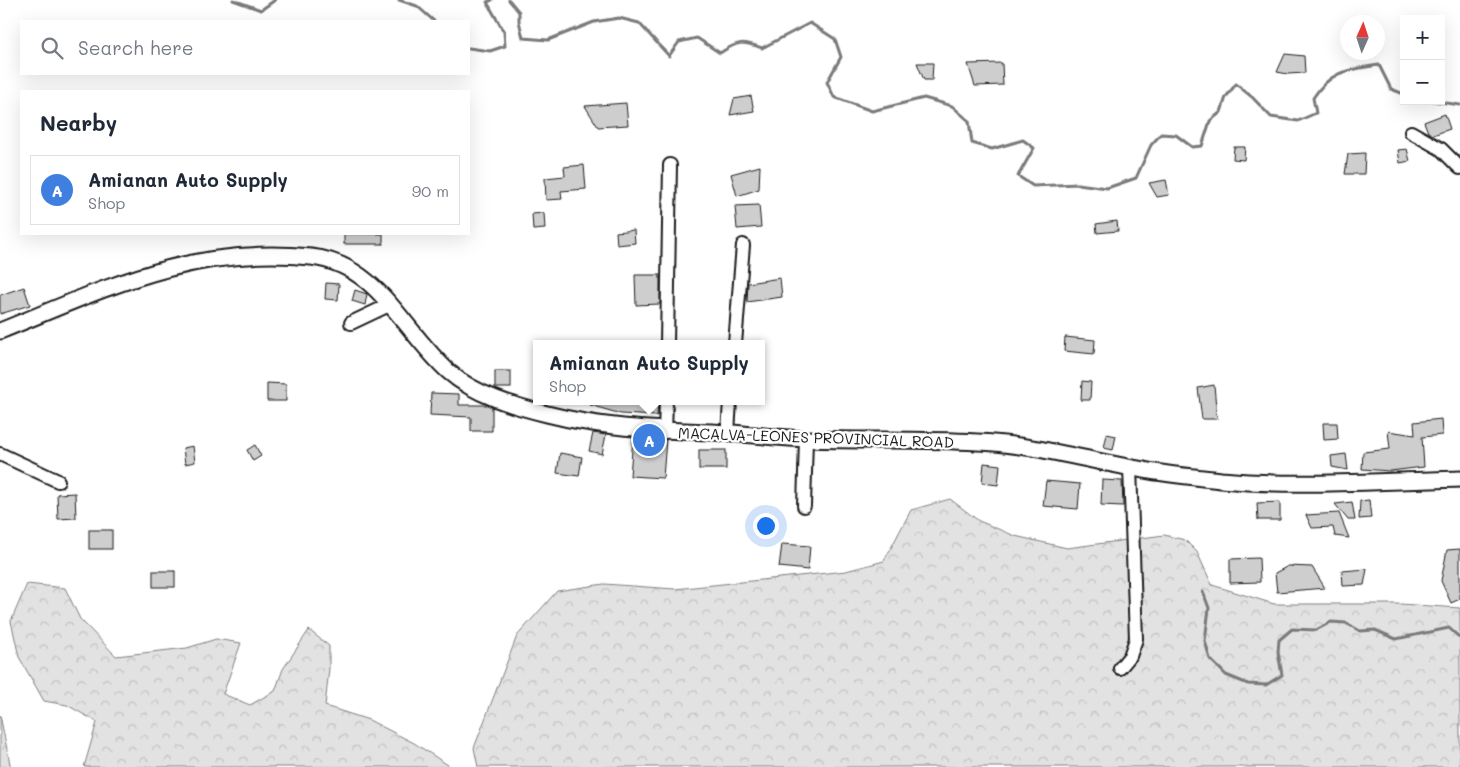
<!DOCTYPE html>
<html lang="en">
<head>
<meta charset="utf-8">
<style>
  :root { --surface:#fff; --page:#f6f6f7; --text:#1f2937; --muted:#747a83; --line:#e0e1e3; --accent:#d1495b }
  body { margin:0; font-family:Mali,sans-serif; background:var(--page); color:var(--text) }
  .controls { position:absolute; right:15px; top:15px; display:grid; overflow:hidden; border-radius:0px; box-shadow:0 5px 20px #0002 }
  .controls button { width:45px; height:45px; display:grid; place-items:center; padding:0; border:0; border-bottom:1px solid var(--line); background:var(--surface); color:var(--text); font:25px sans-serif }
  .compass { position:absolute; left:1340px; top:15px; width:45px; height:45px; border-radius:50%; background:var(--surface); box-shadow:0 5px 20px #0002; rotate:3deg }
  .you { position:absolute; left:765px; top:525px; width:18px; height:18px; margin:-12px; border:4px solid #fff; border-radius:50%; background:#1a73e8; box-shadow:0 0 0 8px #1a73e833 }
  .badge { display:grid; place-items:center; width:32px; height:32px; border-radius:50%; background:var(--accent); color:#fff; font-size:16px; font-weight:700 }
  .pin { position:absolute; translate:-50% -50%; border:2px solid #fff; box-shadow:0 1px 5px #0006 }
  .popup { position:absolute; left:533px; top:340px; width:232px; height:65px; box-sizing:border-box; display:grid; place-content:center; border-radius:0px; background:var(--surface); filter:drop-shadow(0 1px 4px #0005); font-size:16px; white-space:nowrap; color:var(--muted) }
  .popup b { font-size:19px; color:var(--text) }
  .popup::after { content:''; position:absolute; left:50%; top:100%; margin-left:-10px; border:10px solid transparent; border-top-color:var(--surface) }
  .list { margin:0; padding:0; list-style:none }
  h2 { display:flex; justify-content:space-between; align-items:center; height:65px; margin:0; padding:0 20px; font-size:21px }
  h2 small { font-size:16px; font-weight:400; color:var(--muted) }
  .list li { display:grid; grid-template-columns:32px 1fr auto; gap:15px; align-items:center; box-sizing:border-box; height:70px; margin:0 10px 10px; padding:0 10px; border:1px solid var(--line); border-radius:0px }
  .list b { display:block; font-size:19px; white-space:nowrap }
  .list p { margin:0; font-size:16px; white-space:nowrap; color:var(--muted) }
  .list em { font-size:16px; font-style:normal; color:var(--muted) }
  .icon { flex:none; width:28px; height:28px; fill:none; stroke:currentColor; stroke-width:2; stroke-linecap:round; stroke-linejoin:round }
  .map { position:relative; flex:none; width:1460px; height:767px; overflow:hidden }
  .search { position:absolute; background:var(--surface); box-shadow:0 5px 20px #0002; left:20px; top:20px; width:450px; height:55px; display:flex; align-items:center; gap:12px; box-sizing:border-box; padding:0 18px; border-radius:0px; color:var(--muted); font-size:19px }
  .panel { position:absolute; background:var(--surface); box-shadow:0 5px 20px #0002; left:20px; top:90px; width:450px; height:145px; border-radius:0px }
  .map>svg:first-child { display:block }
</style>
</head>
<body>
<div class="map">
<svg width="1460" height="767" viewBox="0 0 1460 767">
  <defs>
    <pattern id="forest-crowns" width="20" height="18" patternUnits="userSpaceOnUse" patternTransform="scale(1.25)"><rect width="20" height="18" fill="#e2e2e2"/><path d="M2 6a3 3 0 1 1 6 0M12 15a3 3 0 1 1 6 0" fill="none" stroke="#c1c1c1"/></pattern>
  </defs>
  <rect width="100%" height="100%" fill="#fff"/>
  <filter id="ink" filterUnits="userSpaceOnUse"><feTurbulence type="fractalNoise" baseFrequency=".02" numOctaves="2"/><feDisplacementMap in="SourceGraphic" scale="10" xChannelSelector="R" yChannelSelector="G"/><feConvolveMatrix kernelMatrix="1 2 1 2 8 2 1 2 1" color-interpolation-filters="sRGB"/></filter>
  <g filter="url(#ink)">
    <g fill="url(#forest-crowns)" stroke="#7f7f7f">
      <polygon points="950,499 979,521 1015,536 1067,548 1164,535 1185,540 1197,552 1212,585 1274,604 1400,604 1460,608 1460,767 478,767 474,748 517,636 557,591 604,584 675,589 846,571 884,561 911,510"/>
      <polygon points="27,584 65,588 80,619 116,656 187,648 216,639 241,643 223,694 250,705 275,691 283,669 309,630 329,646 329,669 325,706 369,720 414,743 451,767 84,767 97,722 67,705 44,701 19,657 11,621"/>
      <polygon points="0,715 10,764 11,767 0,767"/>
    </g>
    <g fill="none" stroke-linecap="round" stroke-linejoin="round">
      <g stroke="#7a7a7a" stroke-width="3">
        <polyline points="233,0 261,10 275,0"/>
        <polyline points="399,0 417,6 434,21"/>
        <path d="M509,0L519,12V21L523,38L548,40L594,22L619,18L639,23L669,56L679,42L697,38L720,53C738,41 743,41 762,48L810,23L835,39L841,57L827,82L834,97L872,111L924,98L952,106L969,121L972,143L992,149L1023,140L1034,148L1018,176L1033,186L1078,184L1107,188L1136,178L1151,145L1161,134L1176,135L1192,147L1202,146L1210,121L1221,112L1226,97L1236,84L1252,97L1271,117L1298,121L1316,113L1313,98C1331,70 1348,70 1379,65L1391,89L1404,94"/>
        <polyline points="469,48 490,51 505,46 504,32 487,2 492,0"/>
        <polyline points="1433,101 1460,105"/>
        <polyline points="1203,592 1209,608 1205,641 1210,659 1226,675 1248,684 1266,685 1282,675 1278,652 1279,640 1292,629 1316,630 1331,622 1346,623 1360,631 1375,630 1396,639 1449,628 1460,638"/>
      </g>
    </g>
    <g fill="#cecece" stroke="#1c1c1c">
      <polygon points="1285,54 1304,56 1305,73 1288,74 1277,72"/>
      <polygon points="917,63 933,63 932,80 924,80"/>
      <polygon points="1002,63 1003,85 975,86 968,64"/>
      <polygon points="751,96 754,111 730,115 734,99"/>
      <polygon points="626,103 628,125 598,127 585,106"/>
      <polygon points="1445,114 1450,129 1433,135 1428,132 1424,122"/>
      <polygon points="1234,147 1245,147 1244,160 1233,159"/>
      <polygon points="1407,149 1410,161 1400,163 1398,150"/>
      <polygon points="1365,153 1364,174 1345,174 1348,154"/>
      <polygon points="584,165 586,189 561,191 562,199 546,200 545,178 565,176 564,167"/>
      <polygon points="760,166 759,189 737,196 731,174"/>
      <polygon points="1166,180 1169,195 1157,197 1149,183"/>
      <polygon points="759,205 761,227 737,229 735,206"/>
      <polygon points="544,213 545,229 533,230 532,214"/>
      <polygon points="1117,221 1118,231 1097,233 1096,224"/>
      <polygon points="634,230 635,243 617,245 616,232"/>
      <rect x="344" y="234" width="39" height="10"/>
      <polygon points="635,275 660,275 660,304 636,305"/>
      <polygon points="780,278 782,297 747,302 748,283"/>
      <polygon points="326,283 339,284 338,300 325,299"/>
      <polygon points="24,287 30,305 0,314 0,295"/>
      <polygon points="355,290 367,294 365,305 352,301"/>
      <polygon points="1065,337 1095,340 1094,354 1064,351"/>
      <rect x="495" y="371" width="16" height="17"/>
      <polygon points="1082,381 1091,382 1090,400 1081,400"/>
      <polygon points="267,383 286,384 286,401 267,401"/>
      <polygon points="1214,385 1217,419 1202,419 1198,388"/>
      <polygon points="431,393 459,394 459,405 487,405 492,407 492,431 471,431 471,417 430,415"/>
      <polygon points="591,401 658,401 657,416 621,414 590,405"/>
      <polygon points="1441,419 1442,435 1422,437 1424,467 1390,471 1362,469 1363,452 1390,449 1388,431 1415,435 1414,422"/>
      <polygon points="1323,423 1337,423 1338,439 1324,440"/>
      <polygon points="593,433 606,435 602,454 589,451"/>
      <polygon points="1107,434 1116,436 1113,450 1104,448"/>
      <polygon points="633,437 666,440 663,478 630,476"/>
      <polygon points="255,445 261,456 253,461 247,450"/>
      <polygon points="193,446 195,462 185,464 183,448"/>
      <rect x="699" y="450" width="27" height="19"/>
      <polygon points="560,453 582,457 579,476 557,473"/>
      <polygon points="1346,454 1348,470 1332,467 1331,456"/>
      <polygon points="984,463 1000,465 998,485 982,483"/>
      <polygon points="1102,480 1122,481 1123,506 1101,505"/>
      <polygon points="1046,481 1080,484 1078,509 1043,506"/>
      <polygon points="75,493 76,518 58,519 57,494"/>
      <polygon points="1369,500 1371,518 1359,519 1360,501"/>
      <polygon points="1280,502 1280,520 1258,520 1257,503"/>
      <polygon points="1352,502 1355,520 1348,520 1335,504"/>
      <polygon points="1339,513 1349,538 1335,536 1333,527 1312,528 1306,515"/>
      <rect x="89" y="530" width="23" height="19"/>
      <polygon points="782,544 810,546 808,570 779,567"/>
      <polygon points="1460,549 1460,599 1451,603 1441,581 1447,550"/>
      <polygon points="1259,558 1260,582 1230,583 1230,559"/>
      <polygon points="1288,566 1312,567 1325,588 1277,592 1275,573"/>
      <polygon points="1367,569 1364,585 1343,586 1342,571"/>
      <rect x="153" y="571" width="22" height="16"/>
    </g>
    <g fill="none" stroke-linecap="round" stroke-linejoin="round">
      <g stroke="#1c1c1c" stroke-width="16">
        <g id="minor">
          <polyline points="1411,132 1441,149 1460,168"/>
          <polyline points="351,323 389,305"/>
          <polyline points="667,344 670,165"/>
          <polyline points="735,344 743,245"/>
          <polyline points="665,432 666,401"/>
          <polyline points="728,433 730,401"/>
          <polyline points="0,454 58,481"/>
          <polyline points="804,506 806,439"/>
          <polyline points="1120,668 1130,656 1136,639 1130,467"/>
        </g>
      </g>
      <g stroke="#1c1c1c" stroke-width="19">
        <path id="tertiary" d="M0,331C107,288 191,245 311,257C378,264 403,331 449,372C475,395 514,406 547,414C610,430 667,430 731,433C756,435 782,438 808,439C864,441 921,439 977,442C1034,444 1089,461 1144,470C1170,475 1196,477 1221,480C1297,487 1383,481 1460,479"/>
      </g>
      <use href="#minor" stroke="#fff" stroke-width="12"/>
      <use href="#tertiary" stroke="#fff" stroke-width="15"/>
    </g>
  </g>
  <g text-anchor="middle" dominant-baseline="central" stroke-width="4.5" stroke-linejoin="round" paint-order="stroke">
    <g font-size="15" fill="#1c1c1c" stroke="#fff">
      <text transform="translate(816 437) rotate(2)">MACALVA-LEONES PROVINCIAL ROAD</text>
    </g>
  </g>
</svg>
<div class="controls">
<button>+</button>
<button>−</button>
</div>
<svg class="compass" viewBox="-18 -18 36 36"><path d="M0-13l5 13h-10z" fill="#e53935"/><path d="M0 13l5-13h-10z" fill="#747a83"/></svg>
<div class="you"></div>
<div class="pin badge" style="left:649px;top:440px;background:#3f7fe0">A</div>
<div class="popup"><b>Amianan Auto Supply</b>Shop</div>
<div class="search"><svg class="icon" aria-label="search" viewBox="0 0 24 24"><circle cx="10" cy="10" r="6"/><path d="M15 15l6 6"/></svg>Search here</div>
<section class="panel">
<h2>Nearby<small></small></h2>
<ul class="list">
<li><span class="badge" style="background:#3f7fe0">A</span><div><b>Amianan Auto Supply</b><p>Shop</p></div><em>90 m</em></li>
</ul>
</section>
</div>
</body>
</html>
